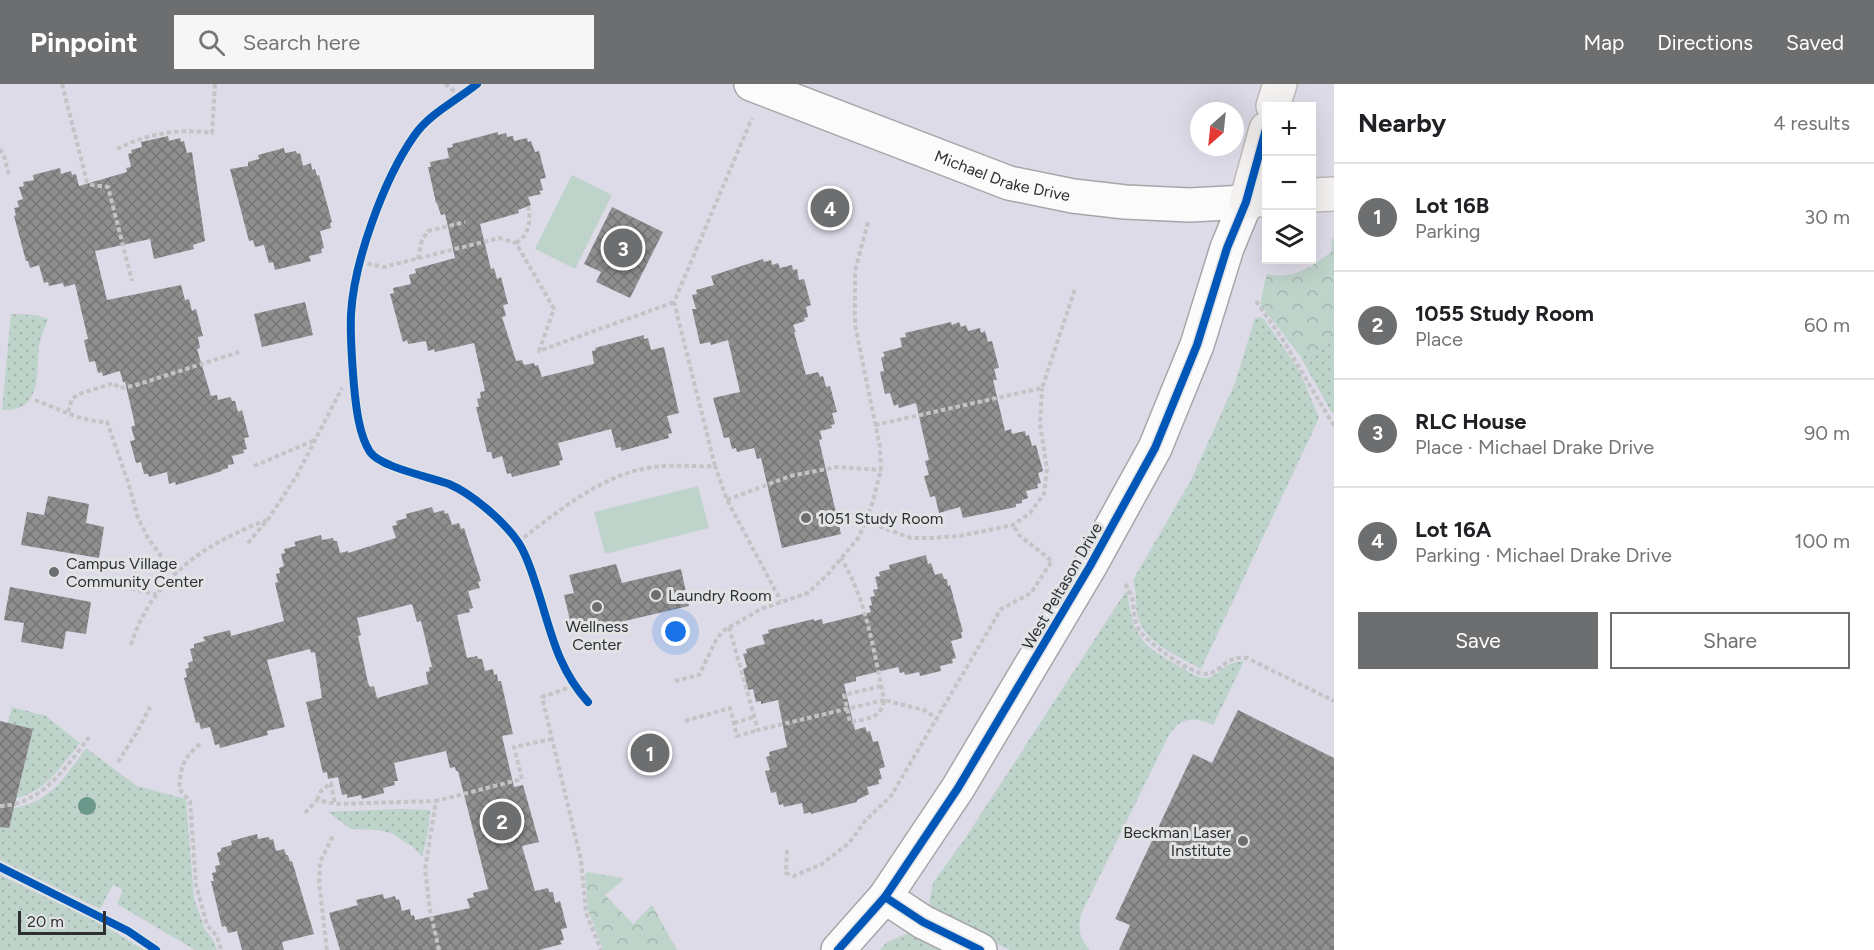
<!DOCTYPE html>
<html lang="en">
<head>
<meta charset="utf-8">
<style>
  :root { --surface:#fff; --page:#f6f6f6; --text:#202124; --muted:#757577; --line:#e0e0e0; --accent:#6d6e6f }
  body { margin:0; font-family:Figtree,sans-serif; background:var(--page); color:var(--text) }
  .controls { position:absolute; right:18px; top:18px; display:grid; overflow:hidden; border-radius:0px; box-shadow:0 6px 24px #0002 }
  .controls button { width:54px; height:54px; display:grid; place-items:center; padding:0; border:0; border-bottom:2px solid var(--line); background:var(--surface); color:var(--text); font:30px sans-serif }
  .compass { position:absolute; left:1190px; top:18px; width:54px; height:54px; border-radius:50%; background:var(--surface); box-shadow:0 6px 24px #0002; rotate:207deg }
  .scale { position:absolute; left:18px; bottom:15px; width:88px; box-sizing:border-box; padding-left:6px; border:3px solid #2e2f30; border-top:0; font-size:16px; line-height:21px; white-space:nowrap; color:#2e2f30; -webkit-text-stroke:4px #e1e3e5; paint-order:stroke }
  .you { position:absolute; left:676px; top:548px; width:21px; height:21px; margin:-15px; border:4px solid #fff; border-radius:50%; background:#1a73e8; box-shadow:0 0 0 9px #1a73e833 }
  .badge { display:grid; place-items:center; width:39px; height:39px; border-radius:50%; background:var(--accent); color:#fff; font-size:20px; font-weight:700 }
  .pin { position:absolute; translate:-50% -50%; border:3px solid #fff; box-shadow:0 2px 6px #0006 }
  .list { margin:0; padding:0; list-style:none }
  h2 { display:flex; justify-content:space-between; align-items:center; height:78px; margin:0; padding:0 24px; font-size:26px }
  h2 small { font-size:20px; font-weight:400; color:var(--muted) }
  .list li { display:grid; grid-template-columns:39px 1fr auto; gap:18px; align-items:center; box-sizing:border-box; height:108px; padding:0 24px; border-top:2px solid var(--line) }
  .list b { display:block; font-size:22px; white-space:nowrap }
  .list p { margin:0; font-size:20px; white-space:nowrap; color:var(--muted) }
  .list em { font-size:20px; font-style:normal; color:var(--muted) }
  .actions { display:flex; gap:12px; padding:18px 24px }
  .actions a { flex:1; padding:14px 0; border:2px solid var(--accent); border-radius:0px; text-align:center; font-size:21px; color:var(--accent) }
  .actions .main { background:var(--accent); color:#fff }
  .icon { flex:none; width:33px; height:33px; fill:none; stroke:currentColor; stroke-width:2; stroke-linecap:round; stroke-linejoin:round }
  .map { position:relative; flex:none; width:1334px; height:866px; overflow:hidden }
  header { display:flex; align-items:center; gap:36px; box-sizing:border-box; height:84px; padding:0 30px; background:var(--accent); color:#fff }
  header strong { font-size:28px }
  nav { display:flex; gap:33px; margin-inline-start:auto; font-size:21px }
  .search { width:420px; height:54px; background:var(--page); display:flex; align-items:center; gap:15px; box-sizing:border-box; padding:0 21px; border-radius:0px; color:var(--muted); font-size:22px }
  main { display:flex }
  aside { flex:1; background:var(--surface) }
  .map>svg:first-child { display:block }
</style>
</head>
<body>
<header>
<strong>Pinpoint</strong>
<div class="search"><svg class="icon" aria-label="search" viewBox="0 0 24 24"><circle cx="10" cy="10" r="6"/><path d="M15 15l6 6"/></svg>Search here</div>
<nav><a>Map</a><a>Directions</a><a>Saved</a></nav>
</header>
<main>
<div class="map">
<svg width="1334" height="866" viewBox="0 0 1334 866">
  <defs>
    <pattern id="grass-dots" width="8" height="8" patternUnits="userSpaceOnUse" patternTransform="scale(1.5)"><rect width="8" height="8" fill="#bed3ca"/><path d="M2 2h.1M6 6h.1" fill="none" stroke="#a4b5ae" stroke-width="1.8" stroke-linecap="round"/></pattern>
    <pattern id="forest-crowns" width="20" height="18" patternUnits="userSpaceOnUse" patternTransform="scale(1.5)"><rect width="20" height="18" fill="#bed3ca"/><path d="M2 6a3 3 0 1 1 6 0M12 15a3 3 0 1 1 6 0" fill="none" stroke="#a4b5ae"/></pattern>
    <pattern id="building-cross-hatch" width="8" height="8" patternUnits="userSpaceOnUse" patternTransform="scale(1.5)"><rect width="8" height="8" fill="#8f8f90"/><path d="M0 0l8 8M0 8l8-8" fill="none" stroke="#757576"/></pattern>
  </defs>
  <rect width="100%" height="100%" fill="#e2e3e4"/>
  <path fill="#dedbe8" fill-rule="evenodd" d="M0,0H1334V866H0ZM1266,22H1312V176H1266ZM1199,27H1235V63H1199Z"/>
  <g fill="url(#grass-dots)">
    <path d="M11,230L36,231L48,235C45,244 41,252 39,262C36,289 43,328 2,326Z"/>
    <path d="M1260,233L1264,235L1299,286L1319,334L1201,585C1179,572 1146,560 1138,534C1135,522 1137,509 1133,496L1191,396L1235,299L1255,234Z"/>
    <polygon points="1334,255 1334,328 1332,329 1300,272 1321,267"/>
    <path d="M1126,507L1128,509C1132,564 1154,566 1196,592C1215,598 1215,588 1228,581C1233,578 1238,578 1244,577L1213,641C1195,632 1180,633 1169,651L1082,828C1077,844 1079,854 1090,866H1010L928,826L933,799L966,753Z"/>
    <path d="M12,623L46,632L80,659C55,690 44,711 2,718L19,703L33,645L8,639Z"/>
    <path d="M86,664L137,702L186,715L194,815L205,845L213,856L217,866H195L117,820L123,806L113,801L100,825L0,776V736L4,726C51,719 60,699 86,664Z"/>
    <polygon points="400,725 430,726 428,748 422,773 414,764 391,749 378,746 351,745 328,728"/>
    <polygon points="0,791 103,841 144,866 0,866"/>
    <polygon points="910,848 946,866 880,866 886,859"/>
  </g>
  <g fill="url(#forest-crowns)">
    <path d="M1332,154L1334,155V255L1321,267L1300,272L1261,221V214L1267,190C1292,196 1312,183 1331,168Z"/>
    <polygon points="587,788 622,794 623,796 605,811 633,840 652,821 677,866 603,866 588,826 585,790"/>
  </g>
  <g fill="#bed3ca">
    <polygon points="572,91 612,111 575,185 535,165"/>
    <polygon points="698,402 709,444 605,470 594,428"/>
  </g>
  <g fill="url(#building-cross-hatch)" fill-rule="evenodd">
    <polygon points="498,48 498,51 506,49 507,53 513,52 514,57 527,54 528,58 531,57 535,68 539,67 546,94 540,95 543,106 539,107 541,110 528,113 531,121 518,126 519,129 480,140 491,185 494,184 497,195 501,193 508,220 503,221 506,232 502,233 516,277 522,276 524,281 534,279 535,282 538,281 542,293 594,280 592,267 596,266 595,264 644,251 644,255 648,254 651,266 664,263 679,329 667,332 672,349 668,350 669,354 621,367 621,363 616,364 611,345 558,359 563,376 559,377 560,381 512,393 511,389 507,390 502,372 493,375 491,368 487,368 476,323 479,323 477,315 481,314 480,308 485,307 474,259 435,268 434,265 428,267 426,257 408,260 407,256 403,258 390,210 394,209 393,204 411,200 409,191 416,189 415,185 455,174 445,130 441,131 437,119 436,119 428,83 431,83 430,78 449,74 447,64 453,63 452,60"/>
    <polygon points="168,52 169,57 180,54 181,58 184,57 187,69 192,68 205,157 193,161 194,165 154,175 150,155 95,167 107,216 181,201 185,216 189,215 192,227 196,225 203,252 198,253 200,264 197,265 211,312 217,311 218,316 230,313 232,317 235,317 238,328 242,326 249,353 244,354 247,365 243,366 244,369 232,372 234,380 228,381 228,384 222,386 222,387 176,401 175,398 169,400 167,388 149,393 148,390 144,390 141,378 136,379 130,357 135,356 131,343 135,341 125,298 123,298 120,287 103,292 102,288 98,289 95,277 89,278 84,256 88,255 75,200 64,203 63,199 49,202 48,198 44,199 39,181 30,184 28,177 26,177 14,132 16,131 14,124 19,123 17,117 23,115 19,103 24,102 23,98 34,96 33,91 60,84 61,90 71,87 72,91 76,90 79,102 127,88 126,84 131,83 128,70 132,69 131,66 142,63 141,58"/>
    <polygon points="284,64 285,69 296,67 297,70 300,69 303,82 311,79 312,86 315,85 317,92 319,91 332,138 330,139 331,144 320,147 324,164 321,165 322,169 309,172 311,177 275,186 273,178 269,179 264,161 255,163 253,156 249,157 230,85 248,82 248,78 259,75 258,71"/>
    <polygon points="612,123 663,148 630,214 596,198 601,188 584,180"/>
    <polygon points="763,175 764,178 771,176 772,181 778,179 780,184 792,181 793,186 797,185 799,196 804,195 811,221 806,223 808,233 804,234 805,237 793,241 796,248 794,248 806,291 818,288 820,293 823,292 826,303 830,302 837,328 832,329 835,340 831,341 832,344 820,347 822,355 819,356 841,450 782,464 761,374 757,375 754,364 737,368 736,364 732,365 729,353 724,354 713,314 740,308 728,256 711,261 710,258 700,260 692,225 696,225 692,211 697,210 696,206 714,201 711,192"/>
    <polygon points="305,218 313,251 262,263 254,230"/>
    <polygon points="951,238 952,241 959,238 961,243 966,241 968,247 980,244 981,249 985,247 988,258 992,257 999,284 994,285 997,296 993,296 1005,347 1011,345 1012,350 1025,347 1026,352 1029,351 1032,362 1036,361 1043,387 1038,389 1041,399 1037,400 1038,404 1026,407 1028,414 1022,416 1022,419 1016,420 1016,423 963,434 960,423 939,429 935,412 930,413 924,392 929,391 925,377 929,376 916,319 899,324 898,320 894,322 890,309 885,310 880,288 884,287 881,274 885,272 883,268 902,263 900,254 906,253 905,249"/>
    <polygon points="48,412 89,420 86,439 104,443 99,474 21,461 27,428 44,431"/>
    <path d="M432,423L434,429L444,426L445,430L448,429L452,441L459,439L461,445L464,444L481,497L478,498L480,504L468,507L473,524L469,525L470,528L457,531L467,574L477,572L478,575H482L485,587L493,585L494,591L497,590L498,597H501L513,650L502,652L514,703L523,701L539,758L522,762L535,807L548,804L549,808H553L555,819L560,817L567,844L561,845L564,856L560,857L562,860L539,866H340L329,829L358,821L356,816L383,810L384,815L395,812L396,816L399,815L402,827L410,825L411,832L414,831L415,836L470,824L467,815L474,813L473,809L488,805L458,687H456L455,683L450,684L446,667L394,679L398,697H394L395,701L383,704L384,709L362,715L361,711L347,714V710L342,711L338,693L328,695L327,688L323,689L306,618L322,614L315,568L311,569L310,565L267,576L285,643L267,647L268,651L220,664L219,660L215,661L210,643L201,645L199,638L196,639L184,594L187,593L185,585L189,584L188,579L193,577L190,565L194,564V560L205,557L203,553L230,546L231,552L284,537L275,499L278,498L276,490L280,489L279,484L284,482L281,470L285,469L284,465L296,462L294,458L321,451L322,456L333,454L334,457H337L340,469L348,467V469L396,454L392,442L397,441L396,437L407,434L406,430ZM412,520L417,538L421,537L432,583H429L430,587L426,588L428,600L377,614L374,602L370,603L368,599L358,552L361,551L357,534Z"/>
    <polygon points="926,471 928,480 931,479 935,491 942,489 944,495 947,495 948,502 950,501 963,548 961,548 962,554 951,557 956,574 952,575 953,579 940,582 941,587 920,592 919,588 905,591 904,588 900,589 898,583 856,593 856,597 844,600 855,646 865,643 867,648 870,647 873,658 878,657 885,683 879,685 882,695 878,696 879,700 867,703 869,710 857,716 857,718 811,730 810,728 804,730 802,719 784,723 783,720 779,721 776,708 771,709 765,687 770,686 766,673 770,672 769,668 787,663 778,616 761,620 761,617 756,618 753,605 748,606 743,585 747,583 743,570 747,569 746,565 765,560 762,551 769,549 768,546 814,535 814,537 822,535 823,540 871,528 869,522 872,521 870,513 875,512 873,506 878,505 875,493 880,492 879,488 890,485 889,481"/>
    <polygon points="616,480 622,499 681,485 689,522 573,549 564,511 574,509 569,491"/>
    <polygon points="10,503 91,518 86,550 66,547 63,565 21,558 24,539 4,536"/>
    <polygon points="1238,626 1334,674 1334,866 1119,866 1130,841 1115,835 1193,670 1212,679"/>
    <polygon points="0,637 33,645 9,744 0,743"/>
    <polygon points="257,750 258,755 269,753 270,756 273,755 276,767 284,765 286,771 288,771 290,778 292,777 314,850 282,858 284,866 242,866 237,847 228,849 226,842 222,843 211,797 214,797 212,789 216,788 215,782 220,781 217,769 221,767 221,764 232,761 231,757"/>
  </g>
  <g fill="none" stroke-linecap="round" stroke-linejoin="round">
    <g stroke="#a6a6a8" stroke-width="36">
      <g id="minor">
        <path id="s1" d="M751,0L1009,99L1073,112L1125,118L1190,121L1246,118L1227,164L1197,261L1155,364L1090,482L958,704L885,813L838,866"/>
        <polyline points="885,813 923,838 980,866"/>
      </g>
    </g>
    <g stroke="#bfb9b8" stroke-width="36">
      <g id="major">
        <polyline points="1273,22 1280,0"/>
        <polyline points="1266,45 1246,118 1266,115"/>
        <polyline points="1312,111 1334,110"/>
      </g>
    </g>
    <g stroke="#c3c4c5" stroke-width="4" stroke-dasharray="4.5 3" stroke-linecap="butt">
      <polyline points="62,0 87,98 92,101 108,103 132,197"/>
      <polyline points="445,0 461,12"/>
      <polyline points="0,65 4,72 9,91"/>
      <path d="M117,65C146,50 179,44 212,49L215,0"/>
      <path d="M516,159C530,150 531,137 528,121"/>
      <polyline points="418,175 422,156 428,147 465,138"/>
      <polyline points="360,178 384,183 499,154 516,159 554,225 539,267 674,218"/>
      <polyline points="1256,217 1283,256 1334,342"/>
      <path d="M35,316C59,325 82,338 107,338L128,398L138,434L148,454L161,472L177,488"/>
      <polyline points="68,328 72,315 79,310 114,299 119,304 133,302 239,268"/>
      <polyline points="875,341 1042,304 1075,205"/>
      <polyline points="254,382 315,356"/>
      <polyline points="715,382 674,218 752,34"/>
      <polyline points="727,416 790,392 837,383 881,386"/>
      <polyline points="865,437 911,454 931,454 959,452 1013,441 1030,429 1044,410 1047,385 1040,340 1042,304"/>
      <path d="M518,458C557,428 605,388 655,383C674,380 695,383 715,382L727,416L781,517"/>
      <polyline points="248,459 269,434 296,393 342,304"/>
      <polyline points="109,500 156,510"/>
      <path d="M1125,500C1138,518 1130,526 1138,544C1143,556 1192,591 1206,590C1222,589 1224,571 1247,574L1334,617"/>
      <path d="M729,543L758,646L884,616C874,568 867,517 841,474"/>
      <path d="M131,561C151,495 205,459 267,436"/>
      <polyline points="675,597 699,591 716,556 723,547 761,525 808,509 829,489 859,453 872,420 881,386 880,363 855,241 855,187 868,138"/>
      <polyline points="574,602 542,613 581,776 586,829 601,866"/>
      <path d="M881,602L844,611L850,638C865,635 882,635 884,616L924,626L936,634"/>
      <polyline points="685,637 730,624 737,652 758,646"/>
      <polyline points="734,639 754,633"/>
      <path d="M200,660C182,675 181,683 179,705L190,717L196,801L207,841L217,852L221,866"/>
      <polyline points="118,678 137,648 150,623"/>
      <polyline points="317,716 321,707 331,699 335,720"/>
      <path d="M0,722C43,720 66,683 90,652"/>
      <polyline points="305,729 317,716 335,720 436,717"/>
      <polyline points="787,766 786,789 794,792 822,780 849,759 866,736 891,712 1001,525 1031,509 1052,477 1019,451 1013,441"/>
      <polyline points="327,866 319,798 320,778 334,750"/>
      <polyline points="439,866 430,826 425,785 436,717 522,695 514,663 552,655"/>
    </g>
    <use href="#minor" stroke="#fbfbfb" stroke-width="33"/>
    <use href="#major" stroke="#f4f1f1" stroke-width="33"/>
    <g stroke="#e1e3e5" stroke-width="11">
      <g id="cycleway">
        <path d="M477,0C456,17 429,30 414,52C384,95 354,177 351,230C350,254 352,278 354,302C356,323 359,351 370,368C380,383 430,393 449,400C472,410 504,437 518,458C527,471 532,489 537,504C551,547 557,584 588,618"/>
        <polyline points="0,783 128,847 156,866"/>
        <polyline points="885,813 923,838 980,866"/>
        <polyline points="838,866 885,813 958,704 1090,482 1155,364 1197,261 1227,164 1246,118 1266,45"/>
      </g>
    </g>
    <use href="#cycleway" stroke="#0057b8" stroke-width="8"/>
  </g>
  <circle fill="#6a988a" cx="87" cy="722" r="9"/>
  <g fill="#6d6e6f" stroke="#e1e3e5" stroke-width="2">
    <circle cx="806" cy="434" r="6"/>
    <circle cx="54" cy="488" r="6"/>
    <circle cx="656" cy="511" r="6"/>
    <circle cx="597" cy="523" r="6"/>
    <circle cx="1243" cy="757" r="6"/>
  </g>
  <g text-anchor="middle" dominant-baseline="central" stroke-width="6" stroke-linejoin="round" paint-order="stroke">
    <g font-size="16" fill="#2e2f30" stroke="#e1e3e5">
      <text stroke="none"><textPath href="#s1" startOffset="268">Michael Drake Drive</textPath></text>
      <text transform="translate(1062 502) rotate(-60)">West Peltason Drive</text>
    </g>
    <g font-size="16" fill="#2e2f30" stroke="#e1e3e5" text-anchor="start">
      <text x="818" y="434">1051 Study Room</text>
      <text x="66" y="479">Campus Village<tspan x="66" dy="18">Community Center</tspan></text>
      <text x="668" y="511">Laundry Room</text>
      <text x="597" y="542" text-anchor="middle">Wellness<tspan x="597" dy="18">Center</tspan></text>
      <text x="1231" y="748" text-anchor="end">Beckman Laser<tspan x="1231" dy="18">Institute</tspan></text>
    </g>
  </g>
</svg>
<div class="controls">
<button>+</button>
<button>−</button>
<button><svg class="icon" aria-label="layers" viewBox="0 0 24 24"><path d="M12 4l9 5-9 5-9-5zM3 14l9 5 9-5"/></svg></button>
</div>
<svg class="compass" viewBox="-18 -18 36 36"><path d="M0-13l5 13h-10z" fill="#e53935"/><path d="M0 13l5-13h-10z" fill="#757577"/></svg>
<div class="scale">20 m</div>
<div class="you"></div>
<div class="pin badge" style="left:650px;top:669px">1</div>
<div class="pin badge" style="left:502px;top:737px">2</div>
<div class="pin badge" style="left:623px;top:164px">3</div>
<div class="pin badge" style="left:830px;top:124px">4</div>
</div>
<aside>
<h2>Nearby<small>4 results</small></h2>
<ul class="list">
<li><span class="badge">1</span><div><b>Lot 16B</b><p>Parking</p></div><em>30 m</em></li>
<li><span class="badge">2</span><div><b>1055 Study Room</b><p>Place</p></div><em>60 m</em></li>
<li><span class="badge">3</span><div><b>RLC House</b><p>Place · Michael Drake Drive</p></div><em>90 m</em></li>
<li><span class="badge">4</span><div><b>Lot 16A</b><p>Parking · Michael Drake Drive</p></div><em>100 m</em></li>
</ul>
<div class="actions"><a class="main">Save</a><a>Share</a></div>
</aside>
</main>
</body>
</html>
